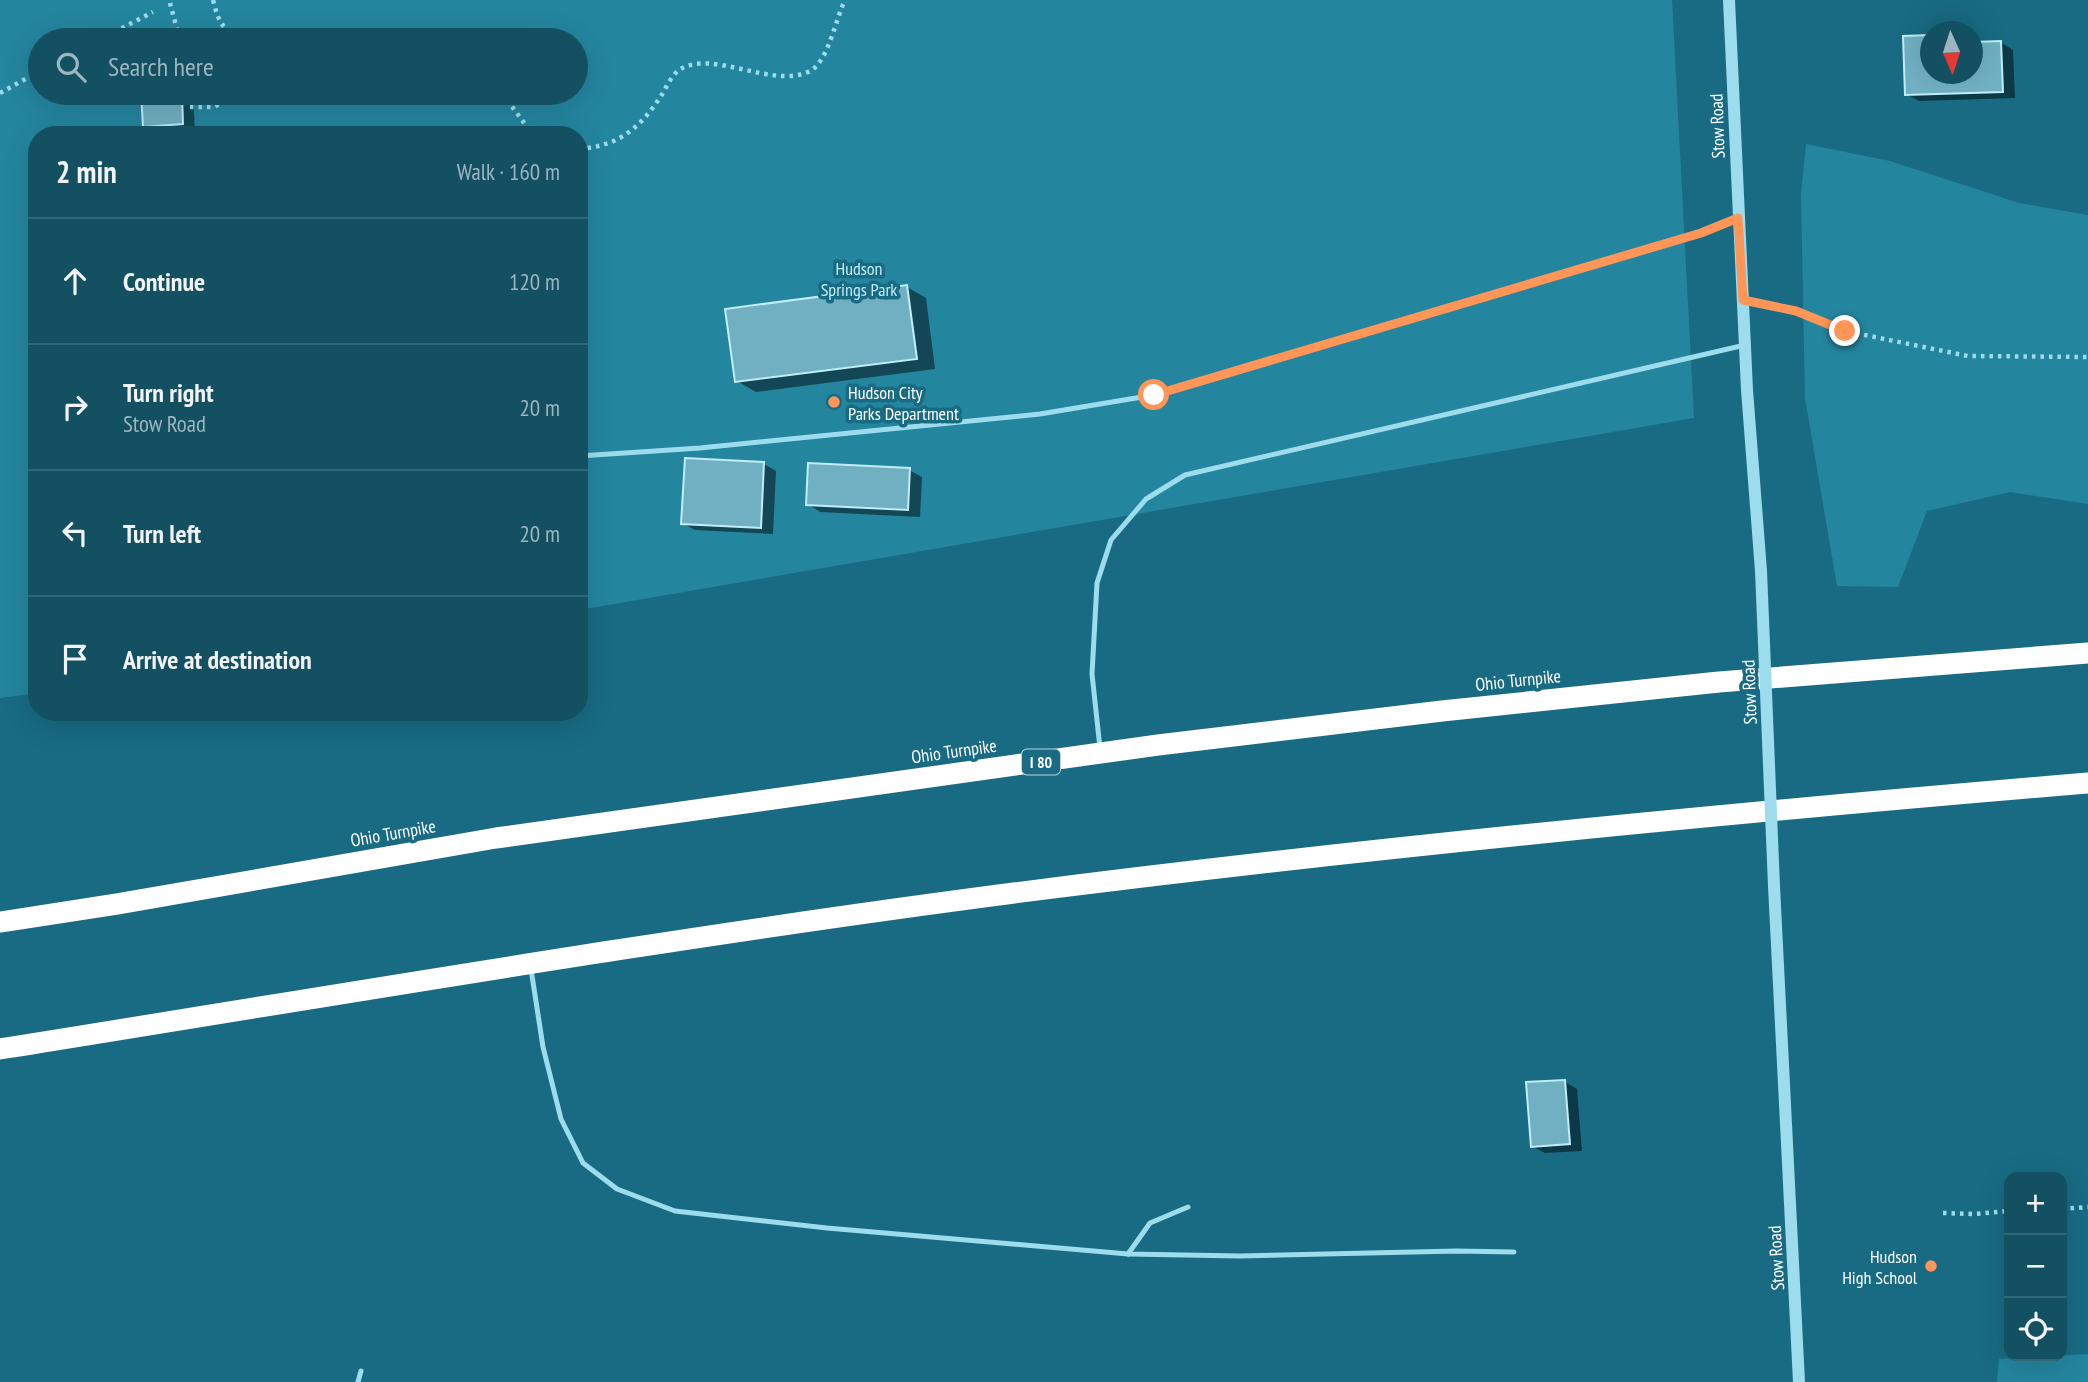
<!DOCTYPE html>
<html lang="en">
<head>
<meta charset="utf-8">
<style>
  :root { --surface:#125062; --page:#1b5768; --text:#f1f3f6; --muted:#9cb5be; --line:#316777 }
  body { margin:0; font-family:"PT Sans Narrow",sans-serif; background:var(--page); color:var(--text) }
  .controls { position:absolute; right:21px; bottom:21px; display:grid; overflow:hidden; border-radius:14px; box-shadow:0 7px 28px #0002 }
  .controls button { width:63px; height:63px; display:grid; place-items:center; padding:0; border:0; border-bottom:2px solid var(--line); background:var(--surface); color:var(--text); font:35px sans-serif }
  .compass { position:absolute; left:1920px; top:21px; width:63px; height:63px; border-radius:50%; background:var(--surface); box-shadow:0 7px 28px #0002; rotate:177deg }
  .stop { position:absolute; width:21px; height:21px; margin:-16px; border:5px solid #ff9557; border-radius:50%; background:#fff }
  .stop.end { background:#ff9557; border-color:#fff; box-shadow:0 2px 7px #0008 }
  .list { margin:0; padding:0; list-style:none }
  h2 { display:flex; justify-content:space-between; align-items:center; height:91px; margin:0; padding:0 28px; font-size:30px }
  h2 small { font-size:23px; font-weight:400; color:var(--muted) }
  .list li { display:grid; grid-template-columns:46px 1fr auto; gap:21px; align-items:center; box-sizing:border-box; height:126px; padding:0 28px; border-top:2px solid var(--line) }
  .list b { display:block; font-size:26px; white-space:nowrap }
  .list p { margin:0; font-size:23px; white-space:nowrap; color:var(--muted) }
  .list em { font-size:23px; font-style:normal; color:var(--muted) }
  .icon { flex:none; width:38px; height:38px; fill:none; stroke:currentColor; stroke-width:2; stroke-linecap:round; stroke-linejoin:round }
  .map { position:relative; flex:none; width:2088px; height:1382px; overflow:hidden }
  .search { position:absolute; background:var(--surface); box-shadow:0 7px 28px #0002; left:28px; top:28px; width:560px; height:77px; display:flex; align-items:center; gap:18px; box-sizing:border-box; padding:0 24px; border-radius:38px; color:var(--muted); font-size:26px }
  .panel { position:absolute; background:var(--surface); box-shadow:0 7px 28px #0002; left:28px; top:126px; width:560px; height:595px; border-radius:28px }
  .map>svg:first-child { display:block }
</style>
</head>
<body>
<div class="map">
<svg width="2088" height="1382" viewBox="0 0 2088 1382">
  <rect width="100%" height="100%" fill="#186b83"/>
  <g fill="#24859f" fill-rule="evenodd">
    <path d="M0,0H1672L1694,418L579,610V135H37V693L0,698ZM40,40H576V93H40Z"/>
    <polygon points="1806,144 1890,161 2019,203 2088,215 2088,504 2010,492 1927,511 1898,587 1837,586 1805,398 1801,195"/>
    <polygon points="2088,1354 2088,1382 1997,1382 1999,1359"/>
  </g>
  <g fill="#0007">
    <polygon points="1930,37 1930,74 1972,74 2000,42 2013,50 2015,98 1919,101 1907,94 1905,38"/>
    <polygon points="142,93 193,94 195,131 157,133 145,125"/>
    <polygon points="907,287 926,298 935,369 756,392 737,381"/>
    <polygon points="764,464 776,471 773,534 695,530 682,523"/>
    <polygon points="909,470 922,477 920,517 820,512 808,504"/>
    <polygon points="1565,1082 1577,1089 1582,1151 1545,1153 1532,1146"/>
  </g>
  <g fill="#70b0c2" stroke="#c1edf9" stroke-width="2">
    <polygon points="1930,35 1930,74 1972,74 1972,42 2001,41 2003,92 1905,95 1903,36"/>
    <polygon points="141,93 182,93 183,124 143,127"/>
    <polygon points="907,285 917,359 735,382 725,309"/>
    <polygon points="685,458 764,462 761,528 681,524"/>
    <polygon points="808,463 910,468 908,510 806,505"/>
    <polygon points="1565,1080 1570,1144 1531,1147 1526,1082"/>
  </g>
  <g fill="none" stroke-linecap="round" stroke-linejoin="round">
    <g stroke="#9cdcec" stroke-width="4.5" stroke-dasharray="3.5 5" stroke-linecap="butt">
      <path d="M213,0C220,27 223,30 248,40"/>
      <polyline points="170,3 180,40"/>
      <polyline points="99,40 153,12"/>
      <polyline points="394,40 435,38 452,40"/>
      <polyline points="0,93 40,71"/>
      <polyline points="186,93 187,107 214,107 240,93"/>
      <polyline points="502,93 533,135"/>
      <path d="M579,149C619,146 640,128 661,96C666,88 671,76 679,70C712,48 773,90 810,71C828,62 836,18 845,0"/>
      <polyline points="1767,305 1796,311 1845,331 1968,356 2088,357"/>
      <polyline points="2062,1209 2088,1207"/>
      <polyline points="1943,1213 1974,1214 2009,1211"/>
    </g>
    <g stroke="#9cdcec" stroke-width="5">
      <polyline points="579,456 700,448 1040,414 1154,395 1701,233 1738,218"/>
      <polyline points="1100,748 1092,674 1097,583 1111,540 1146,499 1185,475 1745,345"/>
      <polyline points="531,969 543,1047 561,1119 583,1163 617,1189 675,1211 827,1228 1128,1254 1240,1256 1457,1251 1514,1252"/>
      <polyline points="1128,1254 1150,1223 1188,1207"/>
      <polyline points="358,1382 361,1371"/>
    </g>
    <g stroke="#9cdcec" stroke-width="12">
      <polyline points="1729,0 1747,390 1761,571"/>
      <polyline points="1774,886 1799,1382"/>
    </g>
    <g stroke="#fff" stroke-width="21">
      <polyline points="0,922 117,904 496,838 1158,745 1442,711 1719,682 2088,653"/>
      <path d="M0,1049C338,995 675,937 1014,893C1371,847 1729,813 2088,783"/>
    </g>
    <polyline stroke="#9cdcec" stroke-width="12" points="1761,571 1774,886"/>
  </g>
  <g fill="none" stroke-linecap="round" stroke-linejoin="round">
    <polyline stroke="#ff9557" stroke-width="9" points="1154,395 1701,233 1738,218 1743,300 1796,311 1845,331"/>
  </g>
  <g fill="#ff9557" stroke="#186b83" stroke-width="2.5">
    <circle cx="834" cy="402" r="7"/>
    <circle cx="1931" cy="1266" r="7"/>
  </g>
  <g text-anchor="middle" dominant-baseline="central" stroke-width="7" stroke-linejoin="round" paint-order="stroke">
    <rect fill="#186b83" stroke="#bad3da" stroke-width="2" x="1022" y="749.5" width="38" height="25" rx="5"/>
    <g font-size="16" font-weight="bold" fill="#fff">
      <text x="1041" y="762">I 80</text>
    </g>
    <g font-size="18" fill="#fff" stroke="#186b83">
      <text transform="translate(1717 126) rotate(-92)">Stow Road</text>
      <text transform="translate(1518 680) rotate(-6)">Ohio Turnpike</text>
      <text transform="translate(1749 692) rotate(-92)">Stow Road</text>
      <text transform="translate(954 751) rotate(-8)">Ohio Turnpike</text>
      <text transform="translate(393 833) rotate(-10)">Ohio Turnpike</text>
      <text transform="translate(1776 1258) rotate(-93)">Stow Road</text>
    </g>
    <g font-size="18" fill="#c1edf9" stroke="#186b83">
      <text x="859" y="268">Hudson<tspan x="859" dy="21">Springs Park</tspan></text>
    </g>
    <g font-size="18" fill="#fff" stroke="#186b83" text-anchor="start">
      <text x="848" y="392">Hudson City<tspan x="848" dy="21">Parks Department</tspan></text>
      <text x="1917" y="1256" text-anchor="end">Hudson<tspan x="1917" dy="21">High School</tspan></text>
    </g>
  </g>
</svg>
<div class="controls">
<button>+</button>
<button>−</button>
<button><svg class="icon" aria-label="locate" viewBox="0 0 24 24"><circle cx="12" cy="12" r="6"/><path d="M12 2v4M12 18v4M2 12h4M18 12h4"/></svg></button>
</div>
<svg class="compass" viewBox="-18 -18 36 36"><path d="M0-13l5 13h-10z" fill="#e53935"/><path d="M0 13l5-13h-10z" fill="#9cb5be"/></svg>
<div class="stop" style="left:1154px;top:395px"></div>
<div class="stop end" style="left:1845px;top:331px"></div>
<div class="search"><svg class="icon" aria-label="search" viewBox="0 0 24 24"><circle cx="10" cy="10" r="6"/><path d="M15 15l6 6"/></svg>Search here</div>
<section class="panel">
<h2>2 min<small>Walk · 160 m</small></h2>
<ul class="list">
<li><svg class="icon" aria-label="ahead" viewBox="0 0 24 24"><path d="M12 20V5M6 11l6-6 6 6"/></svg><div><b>Continue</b></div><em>120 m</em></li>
<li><svg class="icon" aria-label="right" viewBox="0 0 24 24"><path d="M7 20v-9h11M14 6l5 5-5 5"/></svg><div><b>Turn right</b><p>Stow Road</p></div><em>20 m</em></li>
<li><svg class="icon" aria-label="left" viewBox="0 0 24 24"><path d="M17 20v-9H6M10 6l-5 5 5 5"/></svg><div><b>Turn left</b></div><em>20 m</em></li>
<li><svg class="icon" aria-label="arrive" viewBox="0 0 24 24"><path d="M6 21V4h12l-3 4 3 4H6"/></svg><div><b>Arrive at destination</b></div></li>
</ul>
</section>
</div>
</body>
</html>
